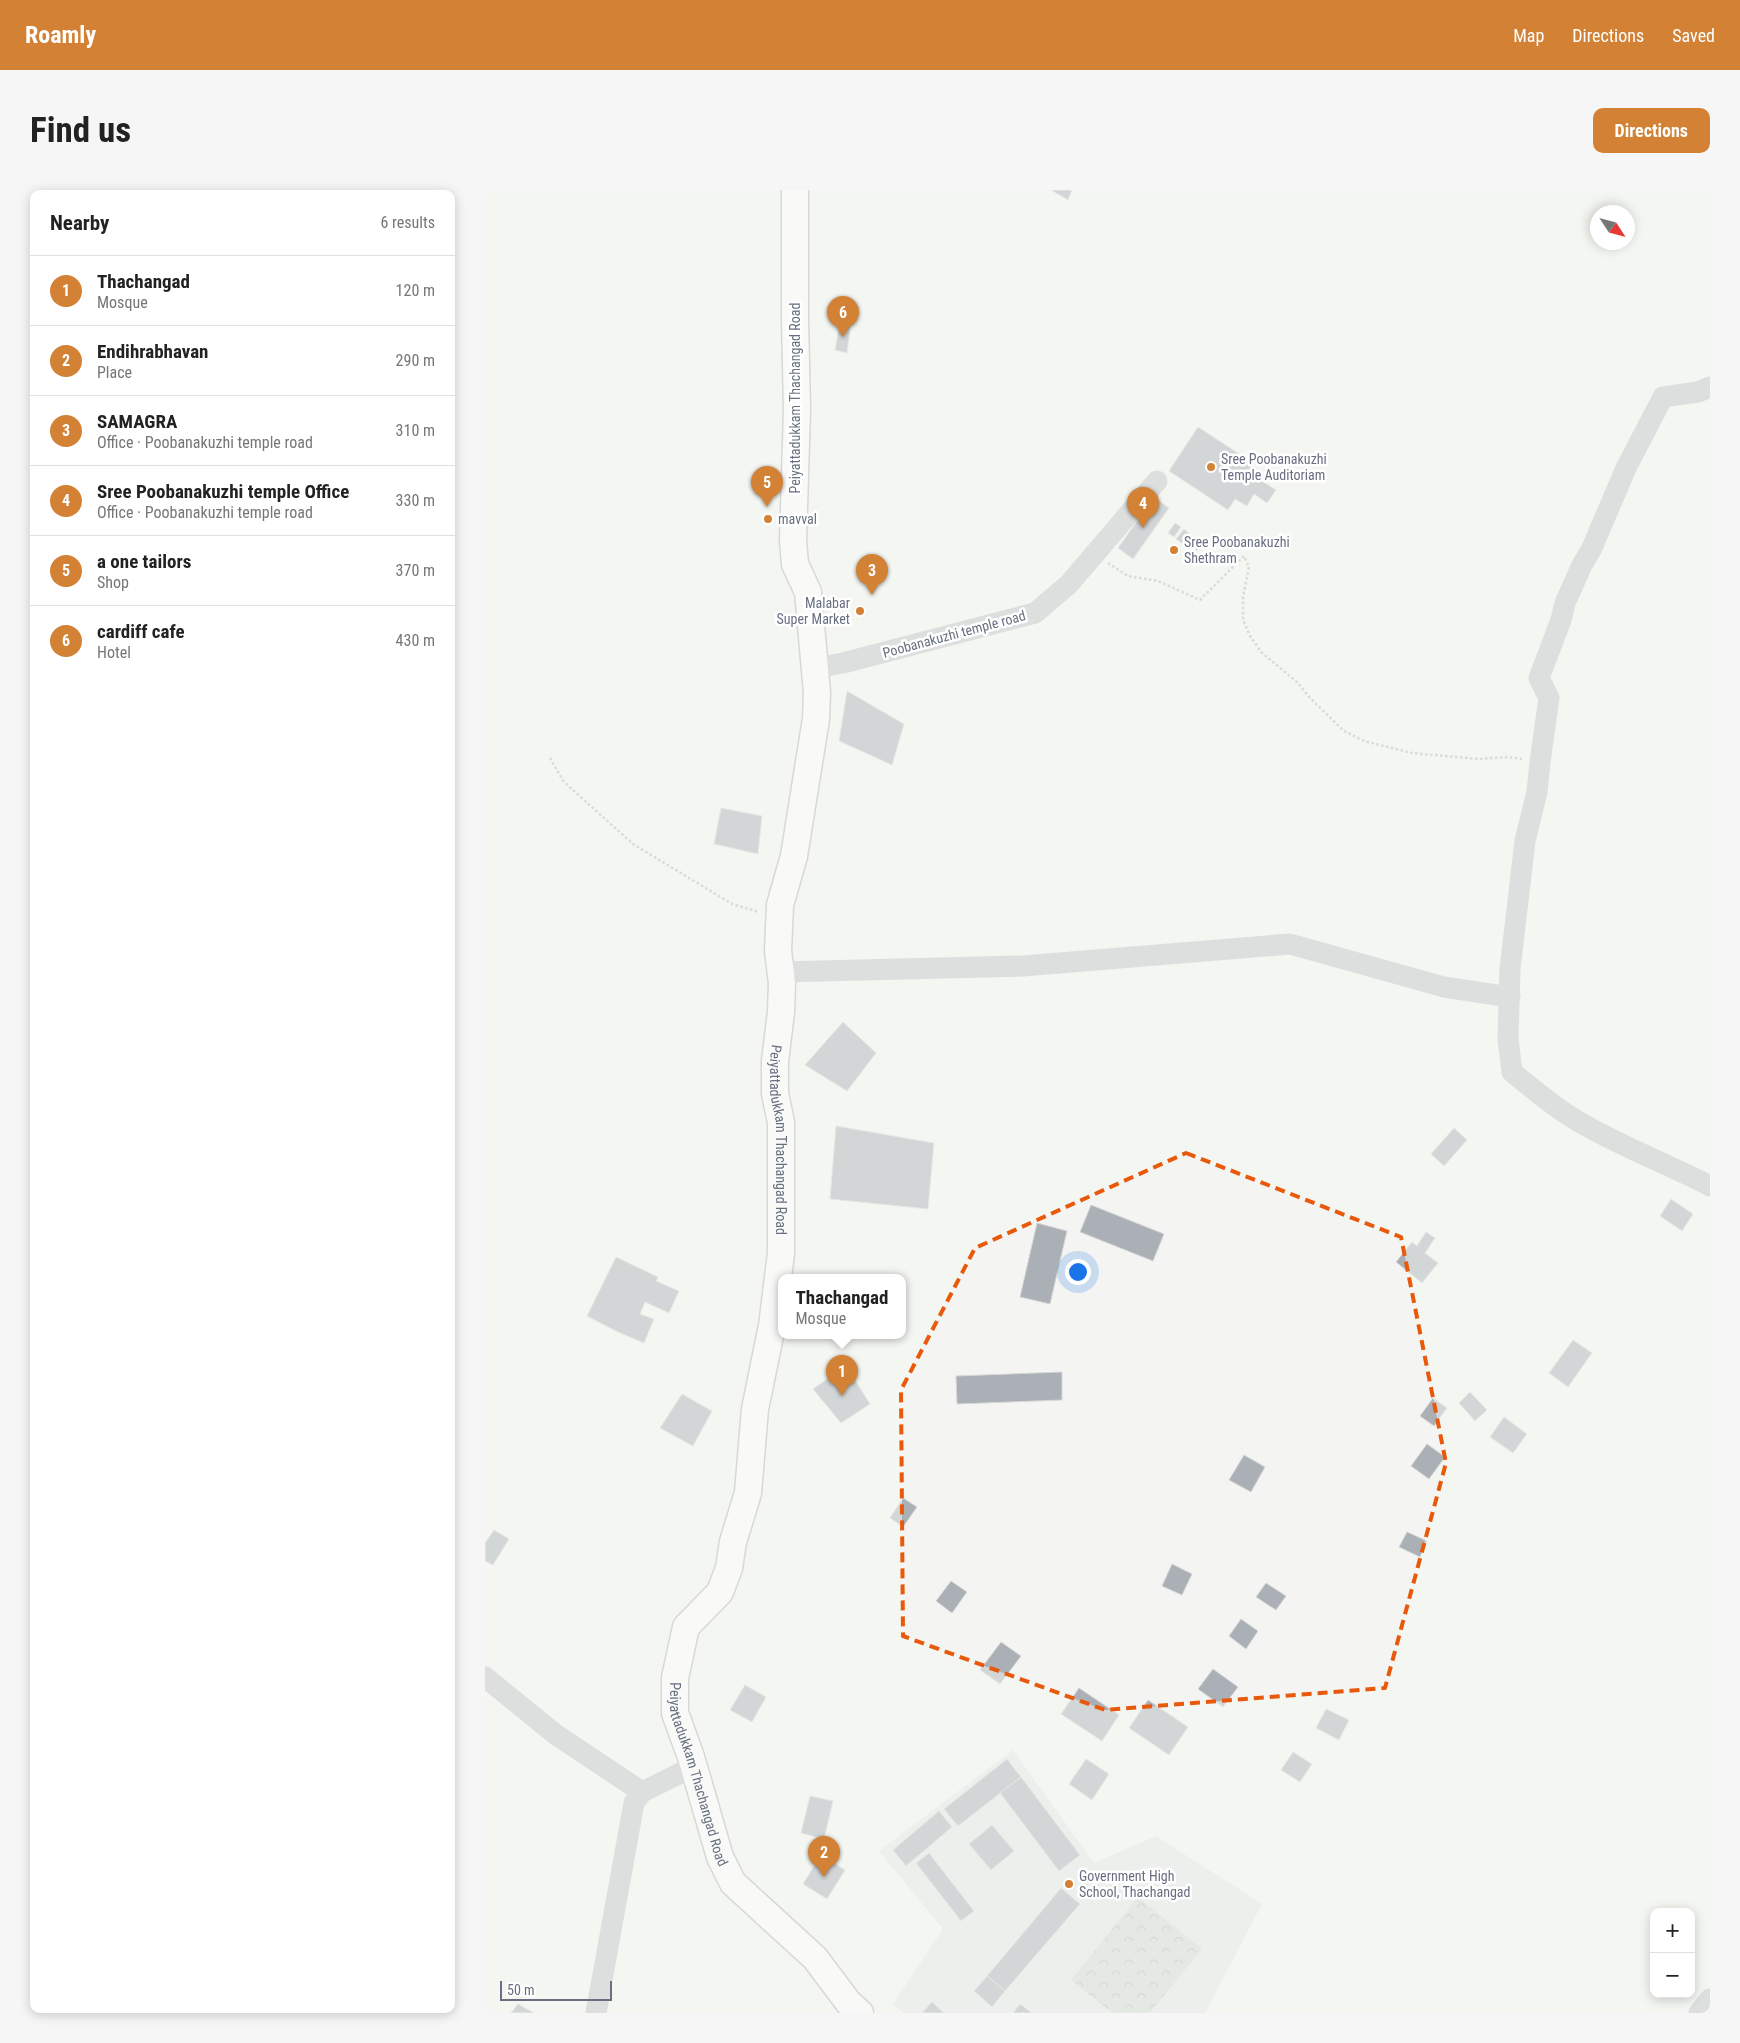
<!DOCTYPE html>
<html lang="en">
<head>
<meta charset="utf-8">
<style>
  :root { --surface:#fff; --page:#f6f6f6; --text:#222; --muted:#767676; --line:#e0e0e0; --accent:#d38134 }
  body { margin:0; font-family:"Roboto Condensed",sans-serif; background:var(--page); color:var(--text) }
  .controls { position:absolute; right:15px; bottom:15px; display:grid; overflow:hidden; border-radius:10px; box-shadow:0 2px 12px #0003 }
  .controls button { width:45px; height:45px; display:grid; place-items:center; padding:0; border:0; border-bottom:1px solid var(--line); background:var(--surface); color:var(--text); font:25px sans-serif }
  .compass { position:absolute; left:1105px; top:15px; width:45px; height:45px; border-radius:50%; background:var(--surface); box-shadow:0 2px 12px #0003; rotate:126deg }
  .scale { position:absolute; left:15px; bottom:12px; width:112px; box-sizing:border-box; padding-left:5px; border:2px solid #676f81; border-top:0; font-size:14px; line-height:18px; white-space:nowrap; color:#676f81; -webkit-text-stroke:4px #fff; paint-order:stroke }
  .you { position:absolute; left:592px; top:1081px; width:18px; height:18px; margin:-12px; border:4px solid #fff; border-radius:50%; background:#1a73e8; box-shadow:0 0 0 8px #1a73e833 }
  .badge { display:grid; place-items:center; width:32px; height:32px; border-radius:50%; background:var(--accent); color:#fff; font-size:16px; font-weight:700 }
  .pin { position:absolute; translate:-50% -41px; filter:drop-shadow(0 1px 2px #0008) }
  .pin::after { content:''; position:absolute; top:26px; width:18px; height:15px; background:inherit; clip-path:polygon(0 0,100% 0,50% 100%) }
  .popup { position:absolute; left:293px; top:1084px; width:128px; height:65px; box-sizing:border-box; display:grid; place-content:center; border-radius:10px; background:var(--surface); filter:drop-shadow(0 1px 4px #0005); font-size:16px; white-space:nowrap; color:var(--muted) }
  .popup b { font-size:19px; color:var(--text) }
  .popup::after { content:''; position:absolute; left:50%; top:100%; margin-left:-10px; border:10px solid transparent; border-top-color:var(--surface) }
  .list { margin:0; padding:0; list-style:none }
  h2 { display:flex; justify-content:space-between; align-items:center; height:65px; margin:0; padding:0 20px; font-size:21px }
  h2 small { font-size:16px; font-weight:400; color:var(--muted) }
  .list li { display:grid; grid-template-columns:32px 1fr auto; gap:15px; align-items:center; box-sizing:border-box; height:70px; padding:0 20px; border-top:1px solid var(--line) }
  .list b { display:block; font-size:19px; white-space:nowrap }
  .list p { margin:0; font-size:16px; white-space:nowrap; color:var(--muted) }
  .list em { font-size:16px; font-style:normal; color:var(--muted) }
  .map { position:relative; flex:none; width:1225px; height:1823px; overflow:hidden; border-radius:10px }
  header { display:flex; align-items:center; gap:30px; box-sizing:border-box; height:70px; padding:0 25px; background:var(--accent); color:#fff }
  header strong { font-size:24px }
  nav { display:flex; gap:28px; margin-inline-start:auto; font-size:18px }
  .intro { display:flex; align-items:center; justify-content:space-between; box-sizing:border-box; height:120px; padding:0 30px }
  h1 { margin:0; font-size:35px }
  .button { padding:12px 22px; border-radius:10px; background:var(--accent); color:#fff; font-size:18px; font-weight:700 }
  main { display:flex; gap:30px; padding:0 30px }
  aside { flex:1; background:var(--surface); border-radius:10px; box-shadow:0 2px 12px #0003 }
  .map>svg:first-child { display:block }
</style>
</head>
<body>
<header>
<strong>Roamly</strong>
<nav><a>Map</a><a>Directions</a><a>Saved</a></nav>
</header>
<div class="intro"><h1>Find us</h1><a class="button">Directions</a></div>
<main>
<aside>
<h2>Nearby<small>6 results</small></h2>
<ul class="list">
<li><span class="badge">1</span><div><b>Thachangad</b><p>Mosque</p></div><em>120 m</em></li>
<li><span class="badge">2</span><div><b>Endihrabhavan</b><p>Place</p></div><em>290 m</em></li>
<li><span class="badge">3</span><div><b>SAMAGRA</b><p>Office · Poobanakuzhi temple road</p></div><em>310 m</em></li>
<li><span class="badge">4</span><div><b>Sree Poobanakuzhi temple Office</b><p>Office · Poobanakuzhi temple road</p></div><em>330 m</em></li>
<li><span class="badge">5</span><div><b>a one tailors</b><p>Shop</p></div><em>370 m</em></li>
<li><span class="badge">6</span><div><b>cardiff cafe</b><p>Hotel</p></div><em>430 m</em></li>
</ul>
</aside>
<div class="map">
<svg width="1225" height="1823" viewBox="0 0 1225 1823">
  <defs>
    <pattern id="park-crowns" width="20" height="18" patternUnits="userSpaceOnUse" patternTransform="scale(1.25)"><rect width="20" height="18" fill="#d3dad2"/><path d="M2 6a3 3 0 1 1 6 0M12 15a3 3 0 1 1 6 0" fill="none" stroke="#afb5b0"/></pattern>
  </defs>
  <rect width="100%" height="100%" fill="#f4f5f2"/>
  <polygon fill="#e5e6e6" points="528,1560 609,1673 671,1646 777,1714 720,1823 419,1823 408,1814 458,1739 394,1661"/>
  <polygon fill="url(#park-crowns)" points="653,1707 717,1759 665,1823 627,1823 586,1790"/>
  <g fill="#abafb6" stroke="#d6d7d5">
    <polygon points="566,0 587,0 583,10"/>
    <polygon points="366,132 362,163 350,160 355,133"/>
    <polygon points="713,237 768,273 763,282 791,300 782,313 769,304 762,316 750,309 743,320 684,281"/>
    <polygon points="669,307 684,318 648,369 633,358"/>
    <polygon points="690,333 696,337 689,347 683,343"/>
    <polygon points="699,339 705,344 698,354 691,349"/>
    <polygon points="713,347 720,351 712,361 706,356"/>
    <polygon points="362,501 419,534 407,575 354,551"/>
    <polygon points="236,618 277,626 273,664 229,654"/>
    <polygon points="358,832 391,863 362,901 320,875"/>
    <polygon points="351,936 449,953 443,1019 345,1009"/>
    <polygon points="969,938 982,950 959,976 946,964"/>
    <polygon points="1186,1009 1208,1024 1197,1041 1175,1026"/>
    <polygon points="606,1015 679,1044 668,1071 595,1042"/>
    <polygon points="552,1033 582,1041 565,1114 535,1107"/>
    <polygon points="941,1042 950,1048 940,1063 953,1073 937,1093 911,1072 927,1052 932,1056"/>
    <polygon points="131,1067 173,1087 171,1091 194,1101 184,1123 160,1112 155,1124 169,1129 159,1153 133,1142 102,1126"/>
    <polygon points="1088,1150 1107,1163 1083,1197 1064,1183"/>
    <polygon points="361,1176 385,1214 356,1233 328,1199"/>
    <polygon points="577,1182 577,1210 472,1214 471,1186"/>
    <polygon points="985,1202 1002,1220 990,1231 974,1213"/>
    <polygon points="197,1204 227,1221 208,1256 175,1238"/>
    <polygon points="948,1208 962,1218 949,1236 935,1226"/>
    <polygon points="1019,1227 1042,1244 1028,1263 1005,1247"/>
    <polygon points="942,1254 960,1267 944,1289 926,1276"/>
    <polygon points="759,1265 780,1277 766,1302 744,1290"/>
    <polygon points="418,1308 432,1317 418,1337 405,1328"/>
    <polygon points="9,1340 24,1349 8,1375 0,1371 0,1353"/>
    <polygon points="922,1342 942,1351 935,1367 914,1357"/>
    <polygon points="687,1374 707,1384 697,1405 677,1396"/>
    <polygon points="466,1391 482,1402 467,1423 451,1411"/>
    <polygon points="781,1393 801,1406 791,1420 771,1407"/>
    <polygon points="756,1429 773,1441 761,1459 744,1446"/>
    <polygon points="516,1452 536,1466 515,1494 495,1480"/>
    <polygon points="728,1479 753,1497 738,1517 713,1499"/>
    <polygon points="260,1495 281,1507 267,1532 245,1520"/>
    <polygon points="594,1498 634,1525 617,1551 576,1524"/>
    <polygon points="663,1510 703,1537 684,1565 644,1538"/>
    <polygon points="841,1519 864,1530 854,1550 831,1538"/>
    <polygon points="808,1562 827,1574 815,1592 796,1580"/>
    <polygon points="522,1569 536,1587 473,1636 459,1619"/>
    <polygon points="601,1569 624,1584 607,1610 584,1594"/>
    <polygon points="536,1587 595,1665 574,1681 515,1603"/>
    <polygon points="325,1606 348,1611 339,1649 316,1643"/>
    <polygon points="454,1621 467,1637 421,1676 408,1660"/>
    <polygon points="507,1635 529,1661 506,1680 484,1654"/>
    <polygon points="444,1663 489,1721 476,1731 431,1673"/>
    <polygon points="336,1665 360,1680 342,1709 318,1694"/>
    <polygon points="576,1698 595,1714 520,1801 502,1786"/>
    <polygon points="502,1786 520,1801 507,1817 489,1801"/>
    <polygon points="447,1812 459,1823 437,1823"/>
    <polygon points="33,1814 49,1823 26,1823"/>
    <polygon points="535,1814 547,1823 528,1823"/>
  </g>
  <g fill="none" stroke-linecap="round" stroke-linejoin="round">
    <g stroke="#b3b5ba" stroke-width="29">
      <g id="major">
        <path id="s1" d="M310,0V130L312,219L308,351L310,374L323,402L332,503L331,529L309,666L295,715L293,761L297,793L296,822L290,871V904L296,932V1063L287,1136L270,1219L263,1303L248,1352L244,1378L235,1402L201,1437L190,1488V1523L206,1567L235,1667L248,1693L330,1768L363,1812L375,1823"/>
      </g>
    </g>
    <g stroke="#b9babe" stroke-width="2.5" stroke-dasharray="2.5 2.5" stroke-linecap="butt">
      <polyline points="623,373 643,386 673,391 715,410 759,366 764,377 758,407 758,430 765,446 777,463 812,492 825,508 859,541 879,551 927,563 994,569 1023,567 1037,569"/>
      <polyline points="65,568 79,592 148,654 247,714 274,722"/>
    </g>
    <g stroke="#c1c3c8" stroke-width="21">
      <path d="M1225,197L1213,202L1178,207L1141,278L1107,358L1097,375L1080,413L1076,430L1054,488L1064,508L1055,572L1052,602L1040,651L1025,779L1023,849L1027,882C1047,898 1068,917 1091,930C1134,956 1181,973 1225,996"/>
      <polyline points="330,478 358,473 550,423 584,394 672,291"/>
      <polyline points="295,782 538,776 805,754 959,797 1025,807"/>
      <polyline points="0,1487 70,1544 157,1602"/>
      <polyline points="111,1823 149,1613 157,1602 208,1577"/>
      <polyline points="1214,1823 1225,1809"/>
    </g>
    <use href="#major" stroke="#fff" stroke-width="26"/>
  </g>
  <path d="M0 0H1225V1823H0ZM701,963L916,1047L961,1273L900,1498L620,1520L418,1446L416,1200L490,1058Z" fill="#f4f5f2" fill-opacity=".55" fill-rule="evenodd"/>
  <path fill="none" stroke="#e8590c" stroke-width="4" stroke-dasharray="10 6" stroke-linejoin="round" d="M701,963L916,1047L961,1273L900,1498L620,1520L418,1446L416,1200L490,1058Z"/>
  <g fill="#d38134" stroke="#fff" stroke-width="2">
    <circle cx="726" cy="277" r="5"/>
    <circle cx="283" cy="329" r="5"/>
    <circle cx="689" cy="360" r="5"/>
    <circle cx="375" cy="421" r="5"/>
    <circle cx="584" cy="1694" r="5"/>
  </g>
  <g text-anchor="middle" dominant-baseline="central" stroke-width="5" stroke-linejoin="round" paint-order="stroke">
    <g font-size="14" fill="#676f81" stroke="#fff">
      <text transform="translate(310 208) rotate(-90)">Peiyattadukkam Thachangad Road</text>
      <text transform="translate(469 444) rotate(-15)">Poobanakuzhi temple road</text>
      <text stroke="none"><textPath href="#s1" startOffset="958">Peiyattadukkam Thachangad Road</textPath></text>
      <text stroke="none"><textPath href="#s1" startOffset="1618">Peiyattadukkam Thachangad Road</textPath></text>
    </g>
    <g font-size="14" fill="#676f81" stroke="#fff" text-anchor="start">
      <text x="736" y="269">Sree Poobanakuzhi<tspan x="736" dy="16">Temple Auditoriam</tspan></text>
      <text x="293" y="329">mavval</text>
      <text x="699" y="352">Sree Poobanakuzhi<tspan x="699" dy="16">Shethram</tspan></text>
      <text x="365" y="413" text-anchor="end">Malabar<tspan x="365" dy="16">Super Market</tspan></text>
      <text x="594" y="1686">Government High<tspan x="594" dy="16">School, Thachangad</tspan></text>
    </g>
  </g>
</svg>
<div class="controls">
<button>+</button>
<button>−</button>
</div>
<svg class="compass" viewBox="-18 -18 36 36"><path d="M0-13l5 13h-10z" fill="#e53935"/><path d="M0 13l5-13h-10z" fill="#767676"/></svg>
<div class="scale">50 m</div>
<div class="you"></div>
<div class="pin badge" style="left:357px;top:1206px">1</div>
<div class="popup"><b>Thachangad</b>Mosque</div>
<div class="pin badge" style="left:339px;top:1687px">2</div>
<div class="pin badge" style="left:387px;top:405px">3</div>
<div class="pin badge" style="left:658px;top:338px">4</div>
<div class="pin badge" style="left:282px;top:317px">5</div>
<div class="pin badge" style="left:358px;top:147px">6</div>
</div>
</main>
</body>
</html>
